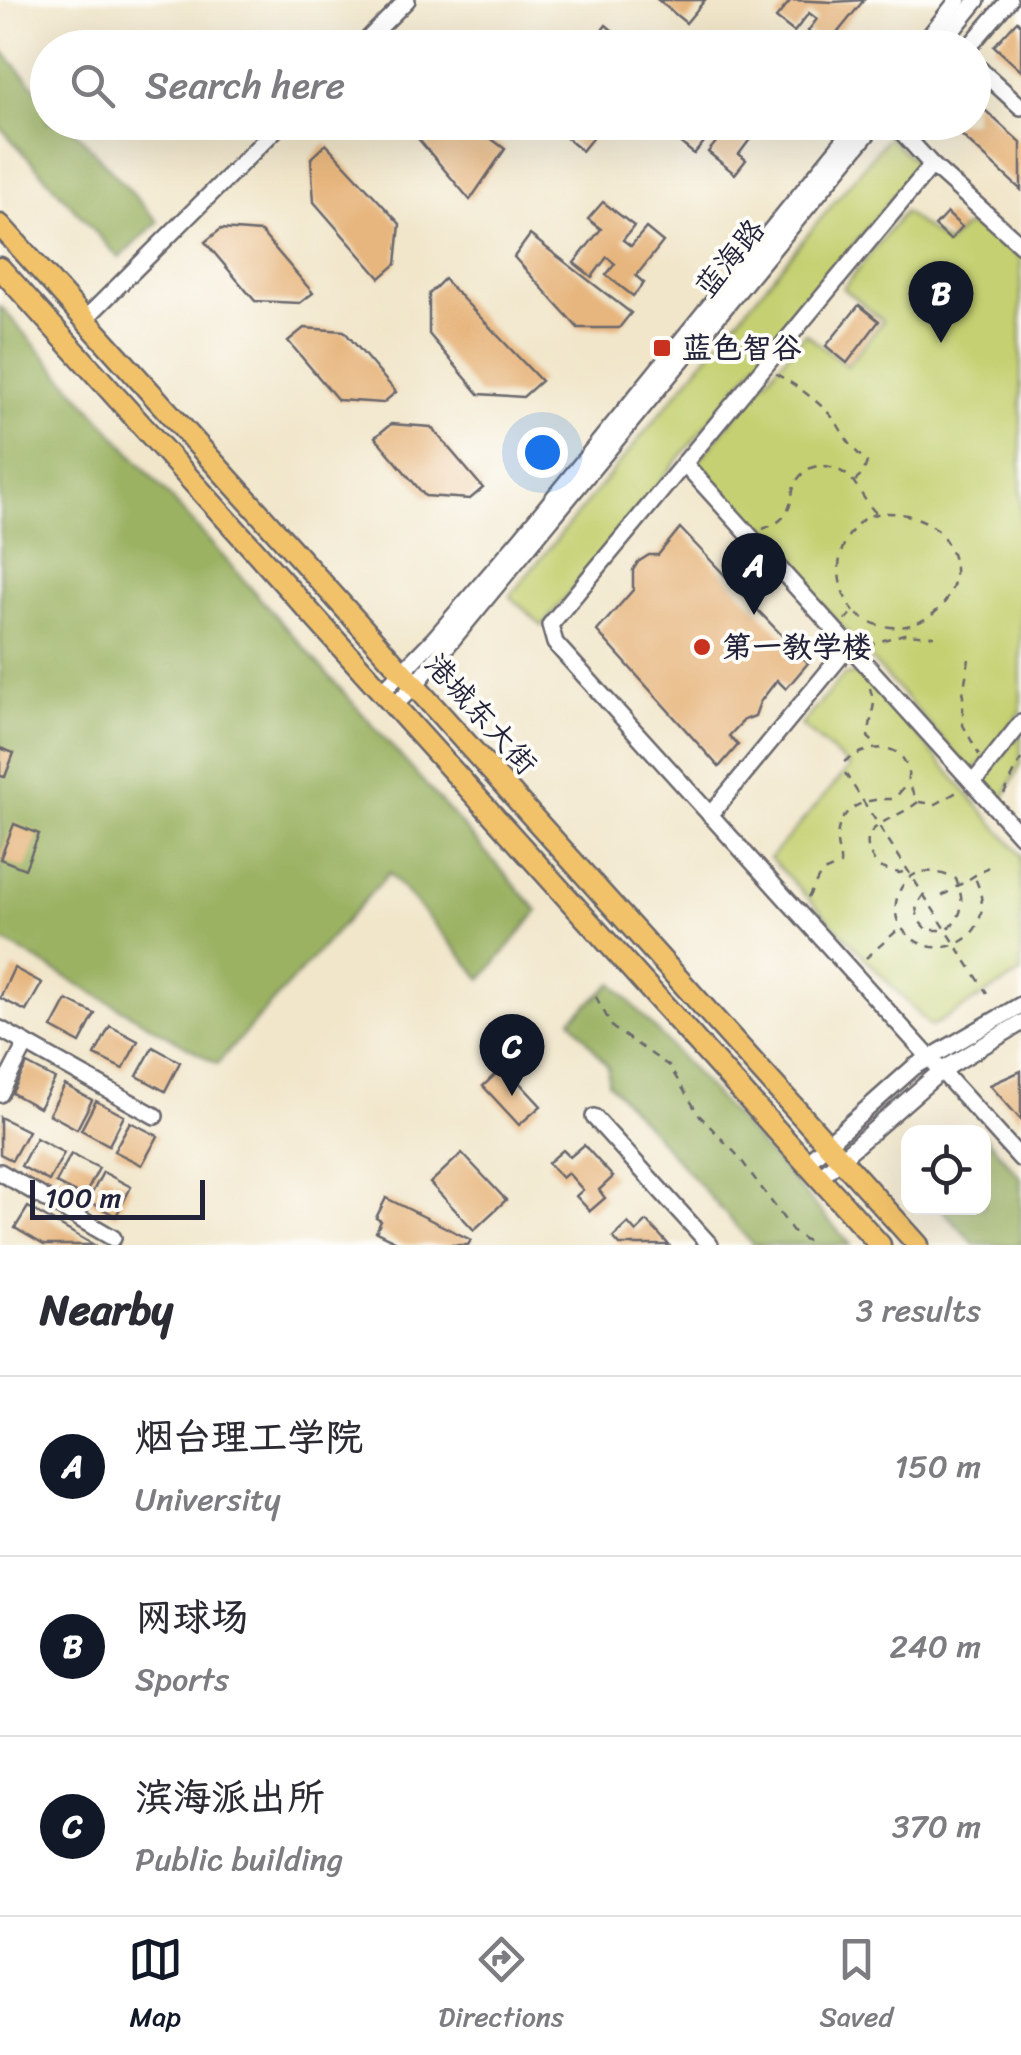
<!DOCTYPE html>
<html lang="en">
<head>
<meta charset="utf-8">
<style>
  :root { --surface:#fff; --page:#f2f2f3; --text:#2b2b33; --muted:#7c7c81; --line:#e1e1e2; --accent:#111827 }
  body { margin:0; font-family:Sriracha,"LXGW WenKai TC",sans-serif; background:var(--page); color:var(--text) }
  .controls { position:absolute; right:30px; bottom:30px; display:grid; overflow:hidden; border-radius:20px; box-shadow:0 10px 40px #0002 }
  .controls button { width:90px; height:90px; display:grid; place-items:center; padding:0; border:0; border-bottom:2px solid var(--line); background:var(--surface); color:var(--text); font:50px sans-serif }
  .scale { position:absolute; left:30px; bottom:25px; width:175px; box-sizing:border-box; padding-left:10px; border:5px solid #22223b; border-top:0; font-size:28px; line-height:35px; white-space:nowrap; color:#22223b; -webkit-text-stroke:8px #fdfcf7; paint-order:stroke }
  .you { position:absolute; left:542px; top:452px; width:35px; height:35px; margin:-25px; border:8px solid #fff; border-radius:50%; background:#1a73e8; box-shadow:0 0 0 15px #1a73e833 }
  .badge { display:grid; place-items:center; width:65px; height:65px; border-radius:50%; background:var(--accent); color:#fff; font-size:32px; font-weight:700 }
  .pin { position:absolute; translate:-50% -82px; filter:drop-shadow(0 2px 5px #0008) }
  .pin::after { content:''; position:absolute; top:52px; width:35px; height:30px; background:inherit; clip-path:polygon(0 0,100% 0,50% 100%) }
  .list { margin:0; padding:0; list-style:none }
  h2 { display:flex; justify-content:space-between; align-items:center; height:130px; margin:0; padding:0 40px; font-size:42px }
  h2 small { font-size:32px; font-weight:400; color:var(--muted) }
  .list li { display:grid; grid-template-columns:65px 1fr auto; gap:30px; align-items:center; box-sizing:border-box; height:180px; padding:0 40px; border-top:2px solid var(--line) }
  .list b { display:block; font-size:38px; white-space:nowrap }
  .list p { margin:0; font-size:32px; white-space:nowrap; color:var(--muted) }
  .list em { font-size:32px; font-style:normal; color:var(--muted) }
  .icon { flex:none; width:55px; height:55px; fill:none; stroke:currentColor; stroke-width:2; stroke-linecap:round; stroke-linejoin:round }
  .map { position:relative; flex:none; width:1021px; height:1245px; overflow:hidden }
  .search { position:absolute; background:var(--surface); box-shadow:0 10px 40px #0002; left:30px; right:30px; top:30px; height:110px; display:flex; align-items:center; gap:25px; box-sizing:border-box; padding:0 35px; border-radius:55px; color:var(--muted); font-size:38px }
  .sheet { height:670px; background:var(--surface) }
  nav { display:flex; justify-content:space-around; align-items:center; box-sizing:border-box; height:140px; border-top:2px solid var(--line); background:var(--surface); font-size:28px; color:var(--muted) }
  nav a { display:grid; justify-items:center; gap:5px }
  nav .on { color:var(--accent) }
  .map>svg:first-child { display:block }
</style>
</head>
<body>
<div class="map">
<svg width="1021" height="1245" viewBox="0 0 1021 1245">
  <rect width="100%" height="100%" fill="#fdfcf7"/>
  <filter id="ink" filterUnits="userSpaceOnUse"><feTurbulence type="fractalNoise" baseFrequency=".01" numOctaves="2"/><feDisplacementMap in="SourceGraphic" scale="20" xChannelSelector="R" yChannelSelector="G"/><feConvolveMatrix kernelMatrix="1 2 1 2 8 2 1 2 1" color-interpolation-filters="sRGB"/></filter>
  <filter id="wash" filterUnits="userSpaceOnUse"><feTurbulence type="fractalNoise" baseFrequency=".0048" numOctaves="4" result="noise"/><feDisplacementMap in="SourceGraphic" scale="40" xChannelSelector="R" yChannelSelector="G"/><feGaussianBlur stdDeviation="2.25" result="paint"/><feColorMatrix in="noise" values="0 0 0 0 0 0 0 0 0 0 0 0 0 0 0 0 0 1.4 0 .05"/><feComposite in="paint" operator="in"/></filter>
  <g filter="url(#wash)">
    <rect width="100%" height="100%" fill="#f1e6ca"/>
    <g fill="#c4d071" stroke="#737956" stroke-width="2.5">
      <polygon points="888,137 919,165 542,626 510,596"/>
      <polygon points="904,212 947,244 966,226 988,229 1021,258 1021,712 973,773 696,464 805,333 847,366 883,321 843,288"/>
      <polygon points="864,674 1021,855 1021,973 931,1027 770,858 850,767 801,725 844,675"/>
      <polygon points="1021,732 1021,764 1002,801 983,780"/>
    </g>
    <g fill="#9bb263" stroke="#5e6a4f" stroke-width="2.5">
      <polygon points="0,48 47,101 48,122 68,123 158,222 119,258 0,127"/>
      <polygon points="0,306 538,911 482,979 389,873 217,1064 0,939"/>
      <polygon points="613,983 851,1245 753,1245 608,1082 608,1067 571,1019"/>
      <polygon points="984,1135 1021,1178 1021,1245 975,1245 941,1208 984,1208"/>
    </g>
    <g id="blocks">
      <g fill="#e7b67e">
        <polygon points="658,0 705,0 686,23"/>
        <polygon points="791,0 833,2 864,0 838,32 846,38 839,48 829,48 808,31 817,19 809,13 794,32 776,18"/>
        <polygon points="1017,21 1021,25 1021,71 994,46"/>
        <polygon points="606,25 633,48 588,48"/>
        <polygon points="974,100 1021,143 1021,190 947,122 974,122"/>
        <polygon points="404,122 448,122 463,139 477,128 505,149 470,200"/>
        <polygon points="548,122 598,122 602,126 582,151"/>
        <polygon points="691,122 733,124 763,122 739,154 746,160 735,174 708,152 717,141 710,135 694,154 677,140"/>
        <polygon points="326,144 400,224 396,264 380,278 314,202 311,158"/>
        <polygon points="603,202 634,226 623,240 631,246 646,228 663,242 636,276 644,283 633,296 606,275 615,264 607,257 592,277 574,263 601,229 588,219"/>
        <polygon points="947,213 962,227 950,240 935,226"/>
        <polygon points="221,229 261,232 313,293 300,303 255,301 205,242"/>
        <polygon points="530,235 631,313 619,328 578,328 514,257"/>
        <polygon points="444,279 541,381 523,397 479,394 429,334 429,294"/>
        <polygon points="859,305 879,321 847,363 826,346"/>
        <polygon points="304,328 344,331 396,392 383,403 338,400 288,341"/>
        <polygon points="391,424 431,427 483,488 470,499 425,496 375,437"/>
        <polygon points="680,528 808,663 786,689 777,680 760,702 755,716 744,720 729,736 738,745 719,767 597,631 633,590 633,570 638,562 649,555 658,555"/>
        <polygon points="0,748 14,753 5,777 0,776"/>
        <polygon points="14,824 39,834 25,869 0,859"/>
        <polygon points="14,968 42,983 26,1011 0,998"/>
        <polygon points="67,1000 95,1014 80,1043 52,1028"/>
        <polygon points="110,1026 138,1041 123,1069 95,1055"/>
        <polygon points="153,1047 180,1062 165,1091 137,1076"/>
        <polygon points="27,1064 55,1079 39,1108 12,1093"/>
        <polygon points="504,1066 541,1106 519,1125 483,1086"/>
        <polygon points="1021,1071 1021,1120 990,1085"/>
        <polygon points="65,1085 92,1100 77,1129 49,1114"/>
        <polygon points="96,1101 124,1116 109,1145 81,1130"/>
        <polygon points="0,1117 28,1131 12,1160 0,1154"/>
        <polygon points="130,1122 158,1136 142,1165 114,1151"/>
        <polygon points="36,1138 64,1153 49,1181 21,1166"/>
        <polygon points="584,1145 613,1177 599,1190 605,1198 590,1211 576,1196 583,1190 568,1173 562,1178 548,1163 563,1150 570,1157"/>
        <polygon points="462,1153 506,1200 474,1230 430,1183"/>
        <polygon points="71,1154 99,1168 84,1197 56,1183"/>
        <polygon points="103,1172 131,1187 116,1216 88,1201"/>
        <polygon points="386,1198 471,1240 468,1245 403,1245 376,1232 381,1221 376,1218"/>
        <polygon points="28,1207 94,1245 44,1245 15,1228"/>
        <polygon points="647,1221 669,1245 620,1245 613,1237 628,1223 636,1232"/>
      </g>
    </g>
  </g>
  <g filter="url(#ink)">
    <use href="#blocks" fill-opacity="0" stroke="#6a676d" stroke-width="2.5"/>
    <g fill="none" stroke-linecap="round" stroke-linejoin="round">
      <g stroke="#6a676d" stroke-width="20">
        <g id="minor">
          <polyline points="359,48 407,0"/>
          <polyline points="920,48 958,0"/>
          <polyline points="938,48 977,0"/>
          <polyline points="968,48 1009,0"/>
          <polyline points="974,64 1021,107"/>
          <polyline points="905,122 899,129 932,165"/>
          <polyline points="1021,245 932,165 550,625 555,643 1021,1159"/>
          <polyline points="85,319 283,122"/>
          <polyline points="684,463 1021,836"/>
          <polyline points="382,692 434,639 521,538 859,122"/>
          <polyline points="395,705 415,685 877,122"/>
          <polyline points="973,783 1021,723"/>
          <polyline points="710,815 849,646"/>
          <polyline points="0,1029 155,1116"/>
          <polyline points="0,1094 26,1044"/>
          <polyline points="594,1117 710,1245"/>
          <polyline points="806,1163 914,1067 1021,1005"/>
          <polyline points="0,1172 113,1238"/>
          <polyline points="819,1178 941,1071 1021,1023"/>
        </g>
      </g>
      <g stroke="#6a676d" stroke-width="25">
        <g id="major">
          <polyline points="0,225 918,1245"/>
          <polyline points="0,268 880,1245"/>
        </g>
      </g>
      <g stroke="#6a676d" stroke-width="2.5" stroke-dasharray="8 8" stroke-linecap="butt">
        <path d="M776,374C795,384 826,406 838,425C846,439 854,451 867,462L863,474L855,481"/>
        <path d="M763,529C773,525 783,521 788,510C793,500 791,488 798,479C811,460 832,464 848,476C857,483 864,502 877,514"/>
        <path d="M845,620L854,612C908,657 989,593 940,533C926,515 879,505 861,521C833,546 833,585 854,612"/>
        <polyline points="867,645 904,634 934,636"/>
        <polyline points="969,659 963,694 963,725 979,755"/>
        <polyline points="870,688 874,703 868,737 876,745"/>
        <path d="M844,762C864,747 902,737 908,772C909,775 907,778 908,780C909,787 915,795 918,802C893,823 847,824 878,867L899,873L907,871"/>
        <polyline points="845,773 987,993"/>
        <polyline points="1004,794 1021,759"/>
        <polyline points="919,802 936,804 962,789"/>
        <path d="M924,894L916,906L918,920L927,930H947C965,915 964,900 956,879C944,874 931,869 918,873C898,880 889,910 901,927C931,971 1006,939 974,876"/>
        <polyline points="942,896 988,867"/>
        <path d="M808,898L821,873L840,865C841,856 837,850 837,841C837,806 866,798 894,799L907,784"/>
        <polyline points="866,958 900,928"/>
        <polyline points="596,997 613,1028 669,1066 699,1115 739,1157 795,1234 814,1245"/>
      </g>
      <use href="#minor" stroke="#fff" stroke-width="15"/>
      <use href="#major" stroke="#f2c26a" stroke-width="20"/>
    </g>
  </g>
  <g fill="#c8321e" stroke="#fdfcf7" stroke-width="4">
    <rect x="652" y="338" width="20" height="20" rx="5"/>
    <circle cx="702" cy="647" r="10"/>
  </g>
  <g text-anchor="middle" dominant-baseline="central" stroke-width="8" stroke-linejoin="round" paint-order="stroke">
    <g font-size="30" fill="#22223b" stroke="#fdfcf7">
      <text transform="translate(730 258) rotate(-51)">蓝海路</text>
      <text transform="translate(481 714) rotate(48)">港城东大街</text>
    </g>
    <g font-size="30" font-weight="bold" fill="#22223b" stroke="#fdfcf7" text-anchor="start">
      <text x="682" y="348">蓝色智谷</text>
      <text x="722" y="647">第一教学楼</text>
    </g>
  </g>
</svg>
<div class="controls">
<button><svg class="icon" aria-label="locate" viewBox="0 0 24 24"><circle cx="12" cy="12" r="6"/><path d="M12 2v4M12 18v4M2 12h4M18 12h4"/></svg></button>
</div>
<div class="scale">100 m</div>
<div class="you"></div>
<div class="pin badge" style="left:754px;top:615px">A</div>
<div class="pin badge" style="left:941px;top:343px">B</div>
<div class="pin badge" style="left:512px;top:1096px">C</div>
<div class="search"><svg class="icon" aria-label="search" viewBox="0 0 24 24"><circle cx="10" cy="10" r="6"/><path d="M15 15l6 6"/></svg>Search here</div>
</div>
<section class="sheet">
<h2>Nearby<small>3 results</small></h2>
<ul class="list">
<li><span class="badge">A</span><div><b>烟台理工学院</b><p>University</p></div><em>150 m</em></li>
<li><span class="badge">B</span><div><b>网球场</b><p>Sports</p></div><em>240 m</em></li>
<li><span class="badge">C</span><div><b>滨海派出所</b><p>Public building</p></div><em>370 m</em></li>
</ul>
</section>
<nav>
<a class="on"><svg class="icon" aria-label="map" viewBox="0 0 24 24"><path d="M3 6l6-2 6 2 6-2v14l-6 2-6-2-6 2zM9 4v14M15 6v14"/></svg>Map</a>
<a><svg class="icon" aria-label="directions" viewBox="0 0 24 24"><path d="M12 3l9 9-9 9-9-9zM9 14v-3h6M13 9l2 2-2 2"/></svg>Directions</a>
<a><svg class="icon" aria-label="saved" viewBox="0 0 24 24"><path d="M7 4h10v16l-5-4-5 4z"/></svg>Saved</a>
</nav>
</body>
</html>
